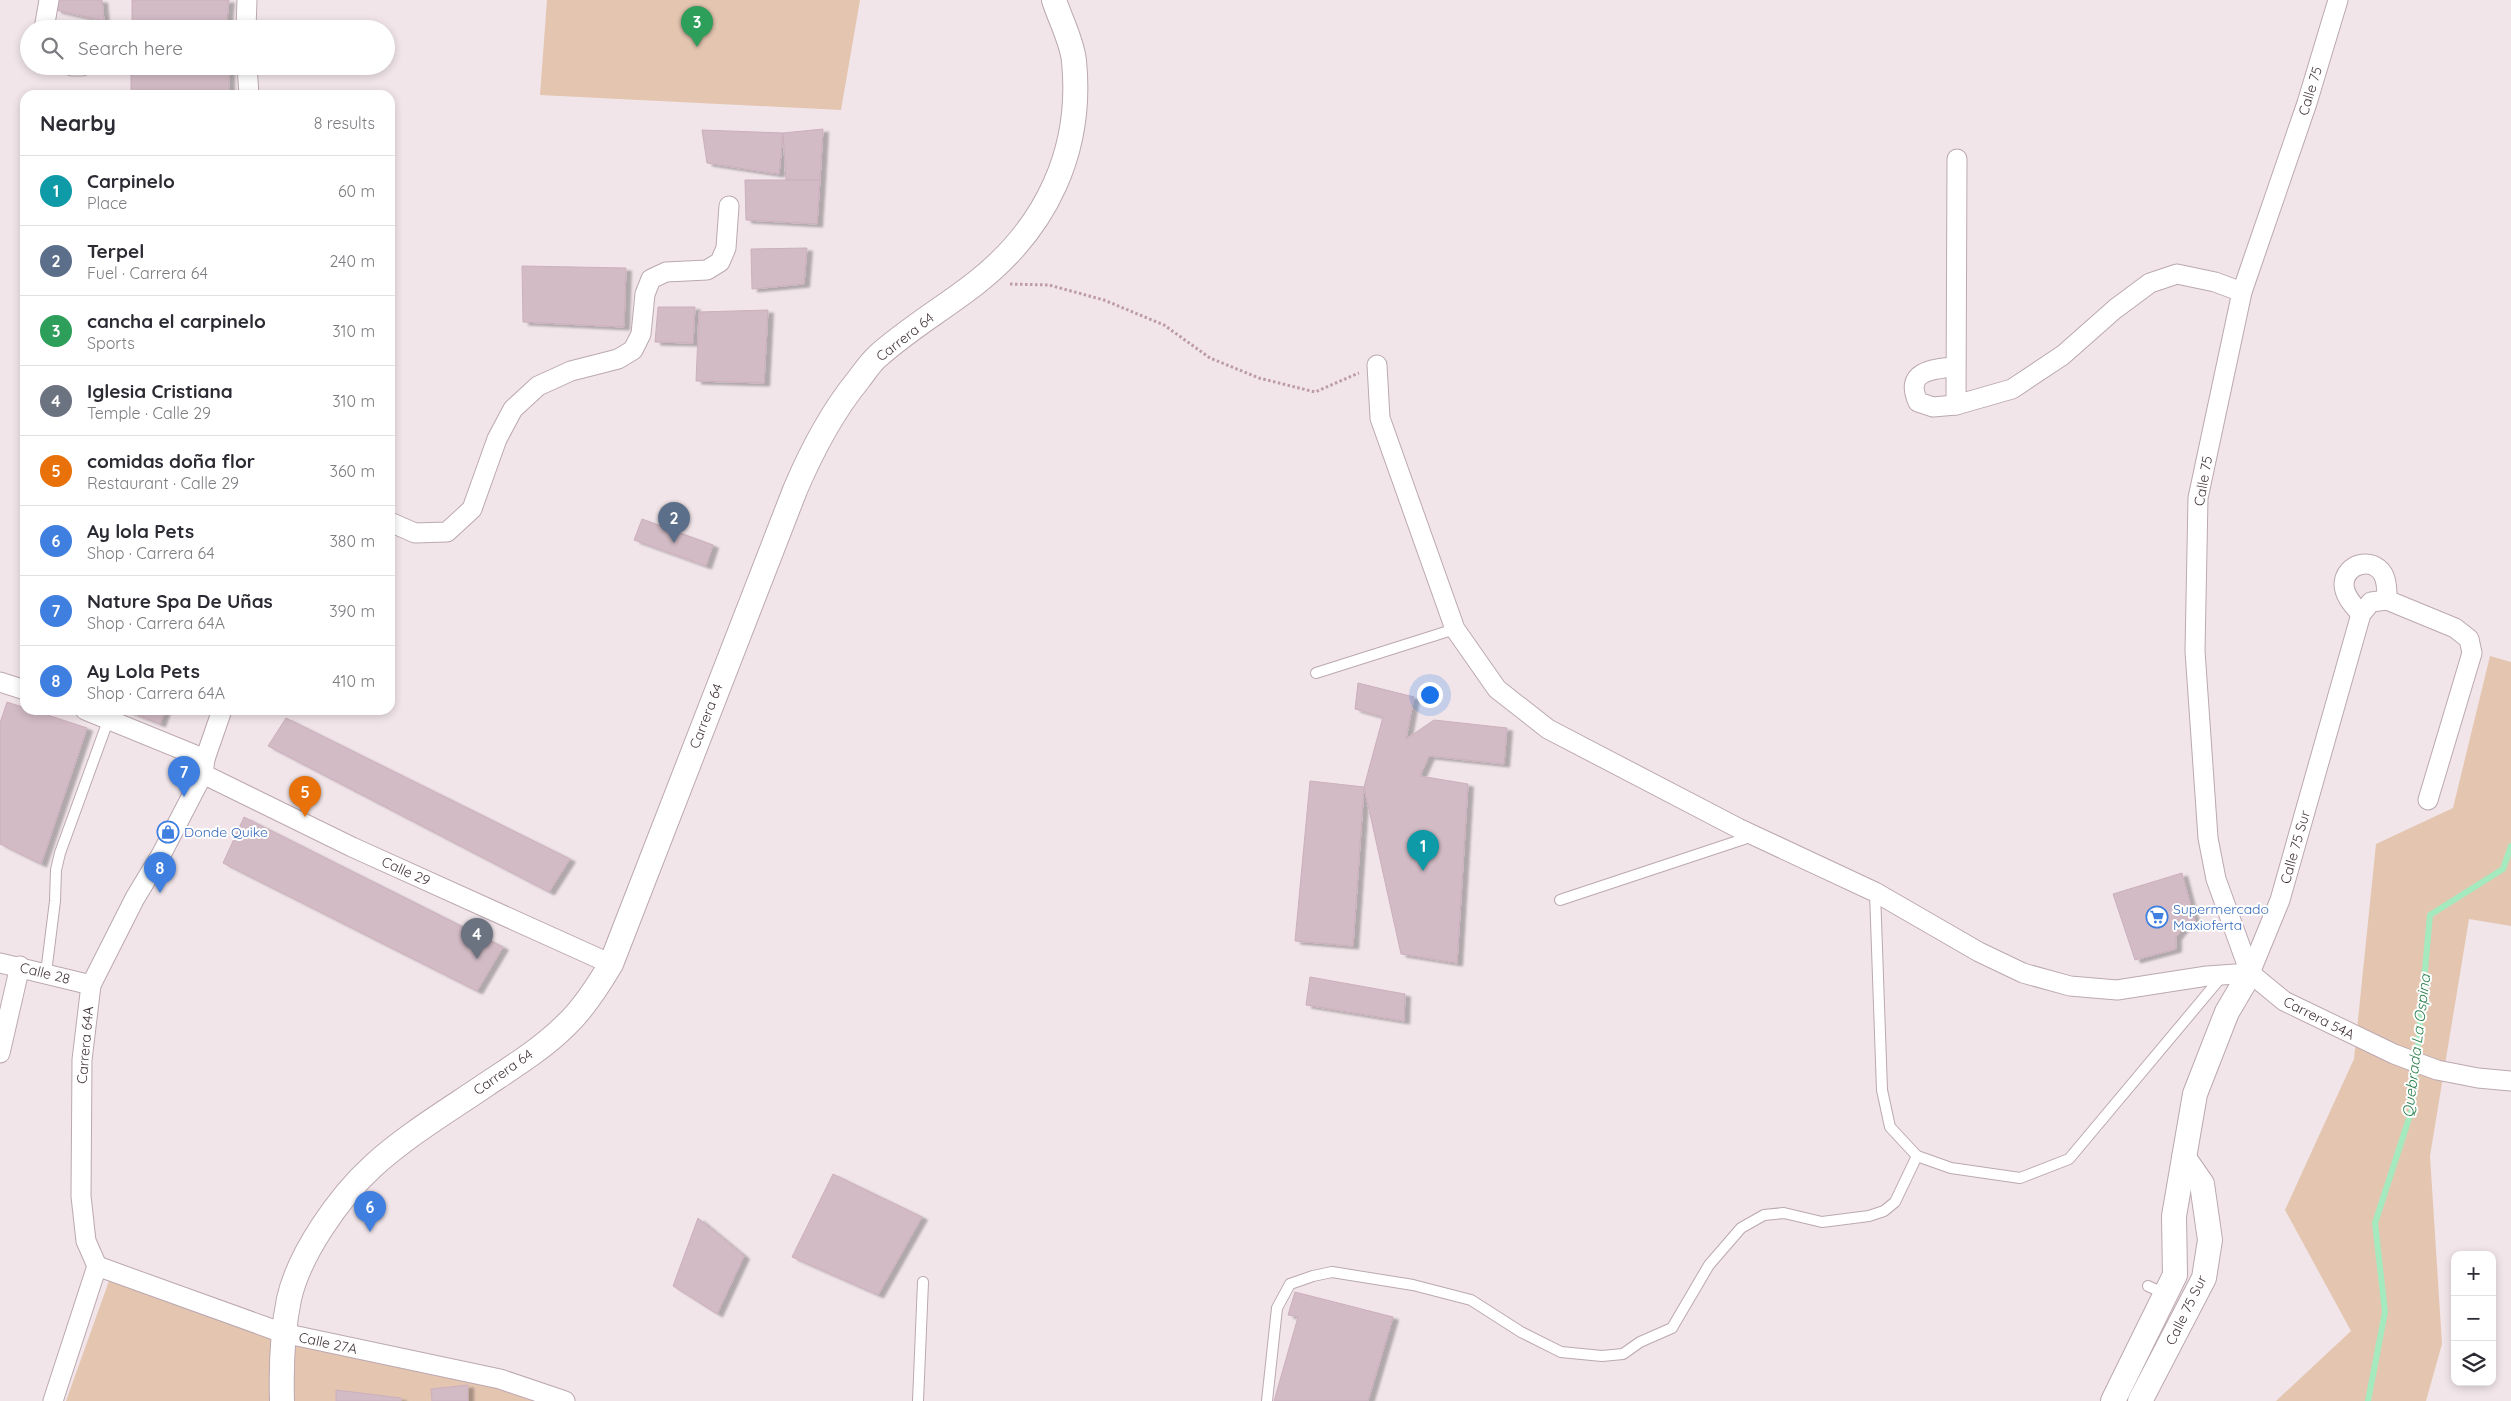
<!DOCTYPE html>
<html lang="en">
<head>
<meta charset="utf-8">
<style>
  :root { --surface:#fff; --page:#f7f7f7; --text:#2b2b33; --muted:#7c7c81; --line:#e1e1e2; --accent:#0f766e }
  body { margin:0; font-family:Quicksand,sans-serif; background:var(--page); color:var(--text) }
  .controls { position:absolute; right:15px; bottom:15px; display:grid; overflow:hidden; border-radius:10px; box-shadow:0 2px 8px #0003 }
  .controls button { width:45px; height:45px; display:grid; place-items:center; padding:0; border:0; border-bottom:1px solid var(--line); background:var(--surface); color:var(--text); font:25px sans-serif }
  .you { position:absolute; left:1429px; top:694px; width:18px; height:18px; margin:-12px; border:4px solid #fff; border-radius:50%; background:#1a73e8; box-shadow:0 0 0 8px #1a73e833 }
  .badge { display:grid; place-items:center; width:32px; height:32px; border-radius:50%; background:var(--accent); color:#fff; font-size:16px; font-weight:700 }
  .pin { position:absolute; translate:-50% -41px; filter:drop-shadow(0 1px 2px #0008) }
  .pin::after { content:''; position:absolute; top:26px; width:18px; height:15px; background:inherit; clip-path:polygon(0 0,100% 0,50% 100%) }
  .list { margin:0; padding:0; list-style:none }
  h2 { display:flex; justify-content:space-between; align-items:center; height:65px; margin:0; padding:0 20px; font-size:21px }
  h2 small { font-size:16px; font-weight:400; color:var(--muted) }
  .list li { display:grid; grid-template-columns:32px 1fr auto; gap:15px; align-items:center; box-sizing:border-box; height:70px; padding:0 20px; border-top:1px solid var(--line) }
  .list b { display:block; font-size:19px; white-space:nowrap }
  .list p { margin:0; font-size:16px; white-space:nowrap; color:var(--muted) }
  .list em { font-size:16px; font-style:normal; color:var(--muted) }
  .icon { flex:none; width:28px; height:28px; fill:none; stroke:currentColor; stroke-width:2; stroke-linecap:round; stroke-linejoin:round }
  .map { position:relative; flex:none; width:2511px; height:1401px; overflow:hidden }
  .search { position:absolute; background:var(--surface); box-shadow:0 2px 8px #0003; left:20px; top:20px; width:375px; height:55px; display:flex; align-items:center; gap:12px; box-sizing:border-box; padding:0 18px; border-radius:28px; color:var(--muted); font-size:19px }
  .panel { position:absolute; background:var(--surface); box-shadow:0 2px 8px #0003; left:20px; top:90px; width:375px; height:625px; border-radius:15px }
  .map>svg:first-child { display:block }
</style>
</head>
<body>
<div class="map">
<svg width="2511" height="1401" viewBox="0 0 2511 1401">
  <defs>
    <filter id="shadow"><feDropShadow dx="5.5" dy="3" stdDeviation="1" flood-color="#0004"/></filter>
  </defs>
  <rect width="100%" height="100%" fill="#f1e5e9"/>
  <g fill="#e3c5b0">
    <polygon points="547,0 860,0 841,110 540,95"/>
    <polygon points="2490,656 2511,662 2511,926 2469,919 2430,1156 2442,1344 2426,1401 2276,1401 2351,1331 2285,1210 2354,1059 2376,844 2453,808"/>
    <polygon points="109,1281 260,1331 537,1395 550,1401 66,1401"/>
  </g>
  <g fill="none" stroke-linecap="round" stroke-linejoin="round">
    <polyline stroke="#a5eabe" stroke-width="6" points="2368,1401 2385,1312 2375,1223 2412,1109 2430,915 2503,869 2511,846"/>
  </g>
  <g fill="#d2bbc5" stroke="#ccafbc" filter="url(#shadow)">
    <polygon points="56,0 102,0 104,21 56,10"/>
    <polygon points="132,0 229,0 226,29 132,29"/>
    <rect x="131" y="66" width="98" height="29"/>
    <polygon points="823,129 820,180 786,180 783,133"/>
    <polygon points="702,130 783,133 779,174 707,163"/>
    <polygon points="745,180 820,180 817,224 746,220"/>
    <polygon points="807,248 804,284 752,289 751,249"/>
    <polygon points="522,266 626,268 624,327 523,322"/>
    <polygon points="658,307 695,307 693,343 655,342"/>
    <polygon points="768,310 764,383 696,381 699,312"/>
    <polygon points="642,519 713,545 706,566 634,540"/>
    <polygon points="1358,683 1414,697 1406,739 1434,720 1507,728 1504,764 1429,756 1420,776 1468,784 1457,963 1401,954 1364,787 1383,717 1355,709"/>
    <polygon points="7,702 25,708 25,710 32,710 87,728 41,864 0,844 0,723"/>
    <polygon points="125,710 165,710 160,724"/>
    <polygon points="286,718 570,859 549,892 268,746"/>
    <polygon points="1310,781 1364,787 1353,946 1295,941"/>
    <polygon points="244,817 503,947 477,991 223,863"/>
    <polygon points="2182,873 2196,926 2183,928 2176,937 2176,949 2135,960 2113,894"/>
    <polygon points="1310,977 1405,994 1404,1021 1306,1005"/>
    <polygon points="833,1174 922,1217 878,1295 792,1257"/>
    <polygon points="698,1218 744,1256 717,1314 673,1286"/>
    <polygon points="1295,1292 1393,1317 1368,1401 1274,1401 1298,1317 1288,1315"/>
    <polygon points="468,1385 468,1401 432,1401 431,1389"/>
    <polygon points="336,1390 401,1398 401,1401 336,1401"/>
  </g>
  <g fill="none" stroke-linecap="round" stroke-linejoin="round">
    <g stroke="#bca8b0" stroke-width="12">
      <g id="service">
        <polyline points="1316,673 1455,629"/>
        <polyline points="1875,892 1882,1090 1890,1127 1917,1156 1951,1168 2020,1178 2069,1159 2223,975"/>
        <polyline points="1560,900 1753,836"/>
        <polyline points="46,973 55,901 56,870 60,853 109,718"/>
        <polyline points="2148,1286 2165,1294"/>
        <polyline points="918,1401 923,1282"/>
        <polyline points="1267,1401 1277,1308 1290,1284 1313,1276 1332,1272 1413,1285 1471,1300 1521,1332 1561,1352 1602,1356 1623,1354 1640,1342 1672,1328 1709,1265 1741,1228 1764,1215 1784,1213 1822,1222 1869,1216 1884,1211 1895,1202 1917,1156"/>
      </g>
    </g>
    <g stroke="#bca8b0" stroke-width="21">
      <g id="minor">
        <polyline points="44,29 49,0"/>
        <polyline points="246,29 247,0"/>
        <polyline points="72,66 82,66"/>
        <polyline points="247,66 249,95"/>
        <polyline points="1377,365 1380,418 1455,629 1497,689 1548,729 1738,828 1875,892 1979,952 2023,973 2070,986 2117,990 2207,976 2250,973"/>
        <path d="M1955,367C1932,369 1904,371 1918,402L1933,407L1956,405L2012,389L2063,355L2115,309L2150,283L2177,274L2215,282L2242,292"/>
        <polyline points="1956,405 1957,159"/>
        <polyline points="390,522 415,533 447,532 472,509 497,439 513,409 538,386 571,371 618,359 633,350 641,334 645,294 651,279 666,272 707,270 720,262 726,248 729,206"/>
        <path d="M2361,614C2354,606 2344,596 2344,584C2345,564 2372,556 2383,574C2387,581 2387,591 2387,600"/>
        <polyline points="0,682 25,690"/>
        <polyline points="85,710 205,759"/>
        <polyline points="203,774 352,847 611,964"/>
        <polyline points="0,963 91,985"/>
        <polyline points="2250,973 2216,879 2208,838 2195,651 2198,498 2242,292 2307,103 2338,0"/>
        <polyline points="2250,973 2280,900 2361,614 2371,602 2387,600 2455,628 2469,639 2472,653 2428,800"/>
        <polyline points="2250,973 2284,1001 2394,1054 2437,1070 2478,1078 2511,1081"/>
        <polyline points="0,1053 20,966"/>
        <polyline points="97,1266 283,1333 500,1379 565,1401"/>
        <polyline points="53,1401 97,1266 86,1241 81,1196 82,1060 91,985 135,898 161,855 203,774 205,759 222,710"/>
      </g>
    </g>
    <g stroke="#bca8b0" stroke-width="26">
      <g id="tertiary">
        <path d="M282,1401C281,1367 282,1333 289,1299C299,1254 339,1197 373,1166C407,1135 449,1110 487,1084C514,1066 543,1048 566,1025C584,1008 598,986 611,964L795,490C812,450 831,413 859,379C865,371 871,362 878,356C908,329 944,308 976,283C1046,228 1083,151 1074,61C1072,41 1060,19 1054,0"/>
        <polyline points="2113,1401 2175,1275 2174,1216 2195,1094 2227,1012 2250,973"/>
        <polyline points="2140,1401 2204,1278 2210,1240 2202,1184 2184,1158"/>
      </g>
    </g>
    <polyline stroke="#bd9ba8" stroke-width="3" stroke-dasharray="2.5 2.5" stroke-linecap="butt" points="1010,284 1049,285 1104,300 1164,325 1210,358 1259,378 1315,392 1359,373"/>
    <use href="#service" stroke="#fff" stroke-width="10"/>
    <use href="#minor" stroke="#fff" stroke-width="19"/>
    <use href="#tertiary" stroke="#fff" stroke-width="24"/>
  </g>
  <defs>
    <g id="shop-ring" transform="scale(1.125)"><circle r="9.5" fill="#fff" stroke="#3f7fe0" stroke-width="1.5"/><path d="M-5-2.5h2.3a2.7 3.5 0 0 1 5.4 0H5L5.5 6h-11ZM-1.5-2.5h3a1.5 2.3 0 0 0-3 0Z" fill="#3f7fe0"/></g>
    <g id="supermarket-ring" transform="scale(1.125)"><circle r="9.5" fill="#fff" stroke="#3f7fe0" stroke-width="1.5"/><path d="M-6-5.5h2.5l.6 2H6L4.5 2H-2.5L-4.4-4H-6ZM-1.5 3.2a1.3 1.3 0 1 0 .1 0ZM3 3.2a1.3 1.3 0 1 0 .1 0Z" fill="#3f7fe0"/></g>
  </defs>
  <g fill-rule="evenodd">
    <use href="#shop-ring" x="168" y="832"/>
    <use href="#supermarket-ring" x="2157" y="917"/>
  </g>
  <g text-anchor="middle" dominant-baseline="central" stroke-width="4" stroke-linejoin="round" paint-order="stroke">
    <g font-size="14" fill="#43353b" stroke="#fff">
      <text transform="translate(2310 91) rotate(-73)">Calle 75</text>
      <text transform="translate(905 337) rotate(-38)">Carrera 64</text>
      <text transform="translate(2203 481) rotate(-80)">Calle 75</text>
      <text transform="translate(706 716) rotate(-69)">Carrera 64</text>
      <text transform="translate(2295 847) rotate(-74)">Calle 75 Sur</text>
      <text transform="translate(406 871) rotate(24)">Calle 29</text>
      <text transform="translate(45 973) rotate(14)">Calle 28</text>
      <text transform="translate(2319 1018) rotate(27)">Carrera 54A</text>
      <text transform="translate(85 1045) rotate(-85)">Carrera 64A</text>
      <text transform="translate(503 1072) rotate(-35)">Carrera 64</text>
      <text transform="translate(2186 1310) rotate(-64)">Calle 75 Sur</text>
      <text transform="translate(328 1343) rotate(12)">Calle 27A</text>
    </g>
    <g font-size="14" fill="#366cbe" stroke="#fff" text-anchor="start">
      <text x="184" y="832">Donde Quike</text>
      <text x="2173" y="909">Supermercado<tspan x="2173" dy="16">Maxioferta</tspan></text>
    </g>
    <g font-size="15" font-style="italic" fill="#2d824d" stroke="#fff">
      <text transform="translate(2416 1046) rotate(-83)">Quebrada La Ospina</text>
    </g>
  </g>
</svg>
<div class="controls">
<button>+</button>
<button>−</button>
<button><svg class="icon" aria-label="layers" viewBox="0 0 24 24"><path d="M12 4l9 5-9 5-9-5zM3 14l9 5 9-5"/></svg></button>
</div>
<div class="you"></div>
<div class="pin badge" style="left:1423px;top:871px;background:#0f9aa8">1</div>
<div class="pin badge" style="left:674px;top:543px;background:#5c6f8a">2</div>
<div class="pin badge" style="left:697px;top:47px;background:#2e9e5b">3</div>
<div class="pin badge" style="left:477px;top:959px;background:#6b7280">4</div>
<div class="pin badge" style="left:305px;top:817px;background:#e8710a">5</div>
<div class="pin badge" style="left:370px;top:1232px;background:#3f7fe0">6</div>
<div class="pin badge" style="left:184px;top:797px;background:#3f7fe0">7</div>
<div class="pin badge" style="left:160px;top:893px;background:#3f7fe0">8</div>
<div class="search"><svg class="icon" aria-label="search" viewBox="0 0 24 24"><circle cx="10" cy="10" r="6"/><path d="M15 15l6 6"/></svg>Search here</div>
<section class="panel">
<h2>Nearby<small>8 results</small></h2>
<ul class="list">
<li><span class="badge" style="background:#0f9aa8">1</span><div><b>Carpinelo</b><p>Place</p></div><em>60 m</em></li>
<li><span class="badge" style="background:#5c6f8a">2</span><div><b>Terpel</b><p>Fuel · Carrera 64</p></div><em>240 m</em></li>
<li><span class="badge" style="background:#2e9e5b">3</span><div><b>cancha el carpinelo</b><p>Sports</p></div><em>310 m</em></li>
<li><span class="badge" style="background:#6b7280">4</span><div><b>Iglesia Cristiana</b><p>Temple · Calle 29</p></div><em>310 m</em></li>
<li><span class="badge" style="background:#e8710a">5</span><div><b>comidas doña flor</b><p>Restaurant · Calle 29</p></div><em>360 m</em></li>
<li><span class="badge" style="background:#3f7fe0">6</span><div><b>Ay lola Pets</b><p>Shop · Carrera 64</p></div><em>380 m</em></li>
<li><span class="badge" style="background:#3f7fe0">7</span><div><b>Nature Spa De Uñas</b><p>Shop · Carrera 64A</p></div><em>390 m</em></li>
<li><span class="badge" style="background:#3f7fe0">8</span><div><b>Ay Lola Pets</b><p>Shop · Carrera 64A</p></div><em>410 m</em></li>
</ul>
</section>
</div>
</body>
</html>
